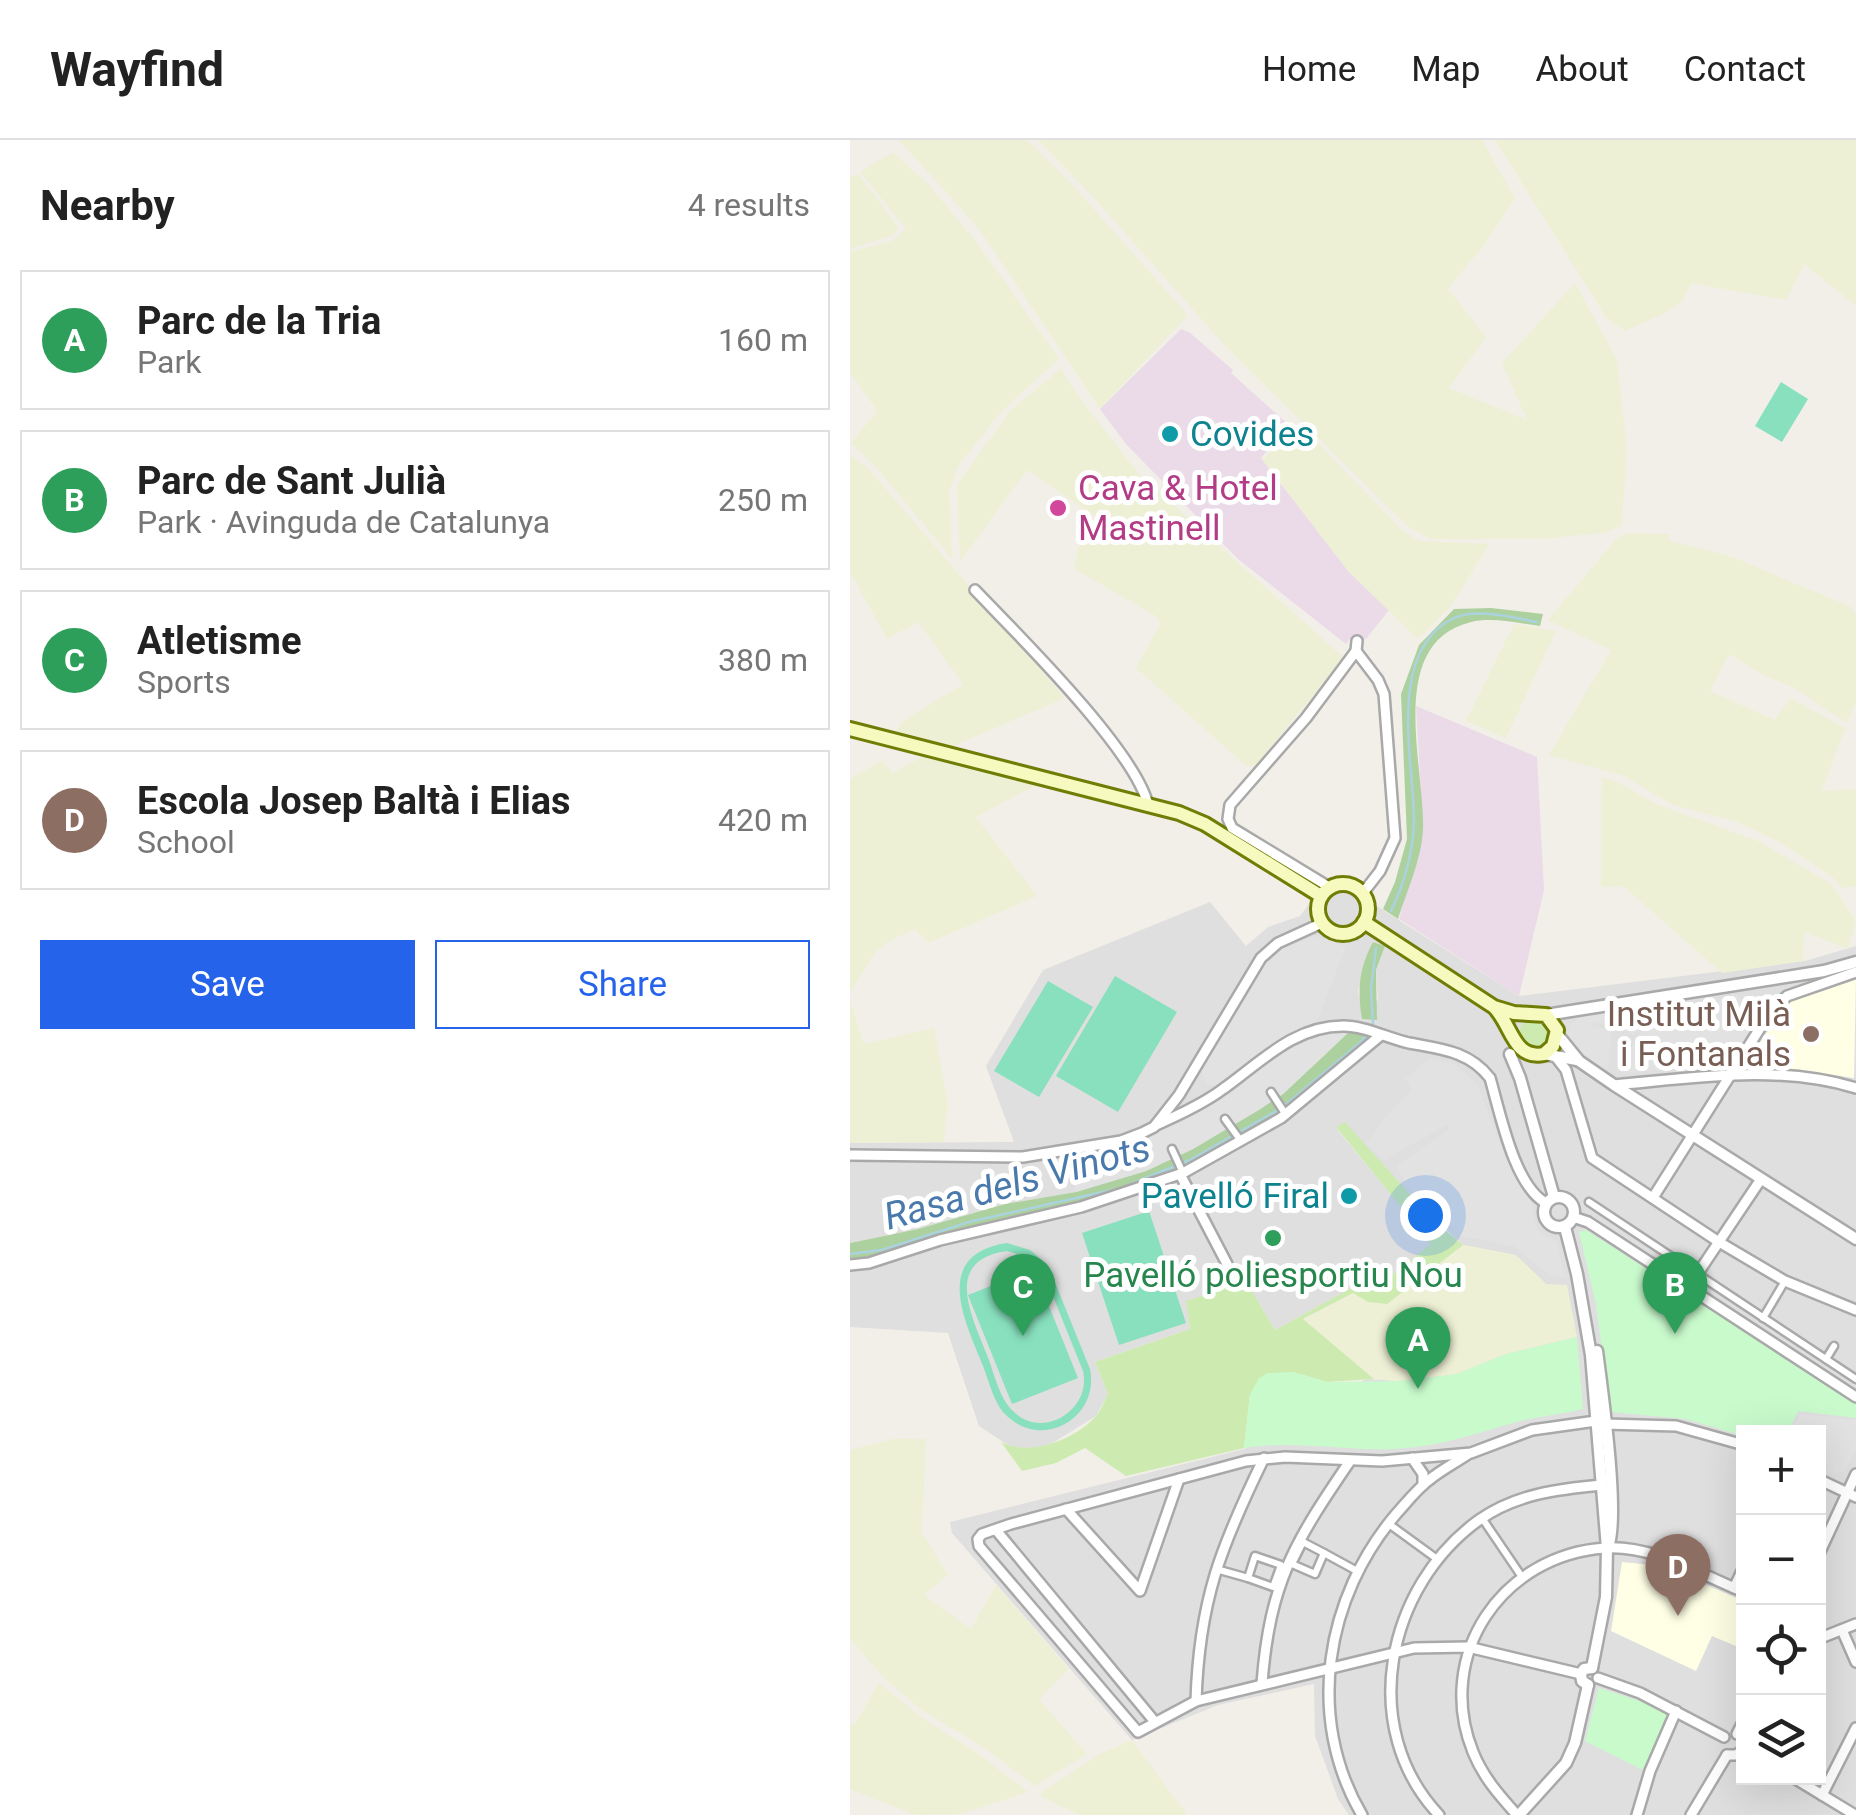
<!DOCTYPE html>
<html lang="en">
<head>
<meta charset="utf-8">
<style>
  :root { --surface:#fff; --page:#f2f2f2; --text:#222; --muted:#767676; --line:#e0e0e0; --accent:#2563eb }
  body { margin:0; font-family:Roboto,sans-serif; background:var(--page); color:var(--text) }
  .controls { position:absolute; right:30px; bottom:30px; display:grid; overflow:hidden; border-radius:0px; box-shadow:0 10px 40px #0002 }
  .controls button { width:90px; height:90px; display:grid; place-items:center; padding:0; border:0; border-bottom:2px solid var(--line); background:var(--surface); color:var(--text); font:50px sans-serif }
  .you { position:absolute; left:575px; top:1075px; width:35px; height:35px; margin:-25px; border:8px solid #fff; border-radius:50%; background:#1a73e8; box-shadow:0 0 0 15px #1a73e833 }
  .badge { display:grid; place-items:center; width:65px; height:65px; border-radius:50%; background:var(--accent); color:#fff; font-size:32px; font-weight:700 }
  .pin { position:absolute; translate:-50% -82px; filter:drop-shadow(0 2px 5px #0008) }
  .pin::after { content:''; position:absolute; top:52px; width:35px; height:30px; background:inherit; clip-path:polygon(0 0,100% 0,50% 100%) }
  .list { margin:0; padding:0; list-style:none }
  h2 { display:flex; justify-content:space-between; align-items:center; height:130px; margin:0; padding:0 40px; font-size:42px }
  h2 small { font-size:32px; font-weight:400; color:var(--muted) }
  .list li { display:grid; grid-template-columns:65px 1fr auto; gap:30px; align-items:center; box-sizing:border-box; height:140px; margin:0 20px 20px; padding:0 20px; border:2px solid var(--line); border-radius:0px }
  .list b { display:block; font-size:38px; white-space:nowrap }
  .list p { margin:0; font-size:32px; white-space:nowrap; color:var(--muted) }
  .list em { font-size:32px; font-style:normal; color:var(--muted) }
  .actions { display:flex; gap:20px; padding:30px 40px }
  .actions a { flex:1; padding:22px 0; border:2px solid var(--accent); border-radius:0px; text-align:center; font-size:35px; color:var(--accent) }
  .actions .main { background:var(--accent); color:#fff }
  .icon { flex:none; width:55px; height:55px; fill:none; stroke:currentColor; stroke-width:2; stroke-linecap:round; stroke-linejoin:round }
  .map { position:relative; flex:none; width:1006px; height:1675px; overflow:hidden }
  header { display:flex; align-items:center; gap:60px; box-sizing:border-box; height:140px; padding:0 50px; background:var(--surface); border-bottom:2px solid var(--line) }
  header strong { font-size:48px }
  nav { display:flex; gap:55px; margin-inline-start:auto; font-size:35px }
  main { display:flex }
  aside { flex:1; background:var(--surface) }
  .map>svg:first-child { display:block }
</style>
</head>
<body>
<header>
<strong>Wayfind</strong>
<nav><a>Home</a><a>Map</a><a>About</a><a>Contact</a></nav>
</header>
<main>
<aside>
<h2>Nearby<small>4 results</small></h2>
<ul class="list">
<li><span class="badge" style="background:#2e9e5b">A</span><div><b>Parc de la Tria</b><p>Park</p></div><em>160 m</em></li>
<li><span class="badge" style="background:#2e9e5b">B</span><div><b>Parc de Sant Julià</b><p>Park · Avinguda de Catalunya</p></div><em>250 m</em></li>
<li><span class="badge" style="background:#2e9e5b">C</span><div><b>Atletisme</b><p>Sports</p></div><em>380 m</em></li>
<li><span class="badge" style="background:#8d6e63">D</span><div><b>Escola Josep Baltà i Elias</b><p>School</p></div><em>420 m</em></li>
</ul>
<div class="actions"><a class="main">Save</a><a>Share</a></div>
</aside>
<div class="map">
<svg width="1006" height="1675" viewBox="0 0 1006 1675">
  <rect width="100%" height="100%" fill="#f2efe9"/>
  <path fill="#e0dfdf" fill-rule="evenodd" d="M479,737L509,742L525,765L669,856L955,821L1006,806V1675H499L488,1659L465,1596L464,1544L368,1565L282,1600L102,1393L100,1382L394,1309L516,1239L548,1241L607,1234L709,1147L696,1144L665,1115L613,1105L486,988L582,1104L530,1144L503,1147L425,1190L402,1151L376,1148L337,1161L340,1189L245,1222L258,1254L246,1276L201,1304L191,1308L164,1309L129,1286L98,1193L0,1187V1121L188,1074L519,898L513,893L226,1052L155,1064L68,1089L0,1103V1003L164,1002L136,926L193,830L360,762L396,806L418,787L450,776ZM523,802L535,806L526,830L528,859L513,879L508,851ZM894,1292H968V1638H894Z"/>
  <g fill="#ebdbe8">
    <polygon points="331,189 339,192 383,230 381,233 439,285 411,318 499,432 539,470 516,499 501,497 496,504 388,419 276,304 250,269"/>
    <polygon points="566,566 687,617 694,750 669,856 549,779 573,691"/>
  </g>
  <g fill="#ffffe5">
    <polygon points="1006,836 1004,938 897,922 935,865 950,856"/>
    <polygon points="772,1422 813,1426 893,1461 893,1509 862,1496 846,1531 761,1491"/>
  </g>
  <g fill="#eef0d5">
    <polygon points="49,0 177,0 220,42 338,175 250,269 129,89"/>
    <polygon points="188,0 632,0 665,58 634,105 598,149 636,197 599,248 677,280 652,223 725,143 767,220 777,308 772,386 753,393 691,399 580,399 557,386 376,207 244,58"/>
    <polygon points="645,0 1006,0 1006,166 954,124 936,160 841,143 833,161 816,173 775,191 757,179"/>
    <polygon points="43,12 78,44 128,104 209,219 151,272 109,325 99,351 102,419 26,327 1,303 27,271 0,232 0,112 42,101 56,89 10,32"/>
    <polygon points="9,35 48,87 44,95 0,109 0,37"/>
    <polygon points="211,228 225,252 288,333 494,518 404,627 394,624 286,528 310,484 306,476 224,429 228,408 252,381 177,330 110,422 107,345 160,271"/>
    <polygon points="453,288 554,392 570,401 640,404 599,468 568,499 499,432 412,319"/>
    <polygon points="0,315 18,328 215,558 103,606 46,592 53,581 113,544 68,482 37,499 0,432"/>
    <polygon points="777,393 819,394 819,401 880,416 1001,467 1006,476 1006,562 997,583 945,548 917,537 879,514 860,551 925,580 940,558 995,588 972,651 1006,649 1006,746 992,748 982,737 929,702 888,682 823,665 774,636 699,615 761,510 698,480 766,399"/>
    <polygon points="664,484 706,491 656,598 616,581"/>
    <polygon points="75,615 186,645 126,677 187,756 78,803 65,789 41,800 25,813 0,853 0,639 32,620 43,633"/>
    <polygon points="752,637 769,643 806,664 908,701 982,744 1006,781 998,809 954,792 953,821 872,833 773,746 751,747"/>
    <polygon points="0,859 14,904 84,888 98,963 94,1002 0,1003"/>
    <polygon points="613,1105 666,1115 696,1144 717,1145 727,1197 656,1214 607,1234 548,1241 524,1239 453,1180 504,1152 518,1162 581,1128"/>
    <polygon points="42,1299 76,1299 72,1393 98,1435 74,1455 121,1489 146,1445 219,1529 189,1559 237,1614 185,1646 136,1609 70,1569 32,1536 0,1499 0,1310"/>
    <polygon points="29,1543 78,1582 126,1612 178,1652 110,1674 65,1675 0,1649 0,1584 4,1585"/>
    <polygon points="282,1600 337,1675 230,1675 191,1657 192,1652 250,1614"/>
  </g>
  <g fill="#cdebb0">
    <circle cx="685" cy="894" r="16"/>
    <path d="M495,982L584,1081L613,1105L537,1164L518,1162L503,1153L453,1179L524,1239L477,1242L443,1232L400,1255L394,1308L276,1336L235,1308L206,1323L172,1331L151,1302C179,1317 225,1300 246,1276C251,1271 254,1261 258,1254L245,1222L340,1189L336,1161L376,1148L381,1140L402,1151L425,1190L503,1147L530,1144L581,1104L486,987Z"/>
  </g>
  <g fill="#add19e">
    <path d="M641,468L693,474L690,486C668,483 642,477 621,482C535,503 575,626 573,689C572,718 557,751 548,779L533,769L545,742L557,699L551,554L569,505L604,469Z"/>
    <path d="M523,802L535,806L526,830L527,880L512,879C507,850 509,828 523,802Z"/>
    <path d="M500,891L520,897C373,1049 193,1069 0,1121V1103L68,1089L155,1064L226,1052L296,1031L343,1009L433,954Z"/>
  </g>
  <g fill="#c8facc">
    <polygon points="736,1090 1006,1263 1006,1278 948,1271 938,1292 894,1292 893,1296 836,1279 760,1272 746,1164 729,1092"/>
    <path d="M727,1197L733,1269C713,1274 692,1276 671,1281C625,1293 592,1307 542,1309C493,1311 444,1300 394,1308L400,1255L409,1238L418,1233L443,1232L477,1242L548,1241L607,1234L656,1214Z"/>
    <polygon points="749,1548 793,1562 819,1576 795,1631 735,1601"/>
  </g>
  <g fill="#88e0be" fill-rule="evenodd">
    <polygon points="931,242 958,259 932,302 905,286"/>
    <polygon points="265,836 327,872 268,972 206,936"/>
    <polygon points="198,841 243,867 189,957 144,931"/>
    <polygon points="299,1071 336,1183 269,1205 232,1093"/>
    <path d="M157,1103L180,1110L198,1125L240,1229C250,1278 192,1311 156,1275C144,1264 139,1241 133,1226C115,1181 81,1115 157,1103ZM157,1111L178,1117L192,1129L233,1231C242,1270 192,1301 163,1271C149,1258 144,1232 137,1215C122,1176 92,1120 157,1111Z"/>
    <polygon points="184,1129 228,1238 162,1264 118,1155"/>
  </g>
  <g fill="#e2e2e2">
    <polygon points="467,796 496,807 466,884 447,890 374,942 366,946 357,944 351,930 416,818 436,806"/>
    <polygon points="887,855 915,872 883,925 773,933 767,929 806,869"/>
    <polygon points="794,867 798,870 783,896 768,883 745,883 741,886 762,891 758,928 754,930 718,903 720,886 730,875"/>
    <polygon points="485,891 500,891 433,954 409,970 343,1009 296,1031 226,1052 220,1018 297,997 325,984 452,898"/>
    <polygon points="580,918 605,924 628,946 653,1011 681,1060 685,1085 694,1096 707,1102 715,1138 699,1135 664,1106 611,1096 557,1045 546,1026 600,989 598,984 534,1020 516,1004 534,979 562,950 555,939"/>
    <polygon points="950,1274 1006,1280 1006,1310 995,1330 984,1336 969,1328 968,1292 943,1292"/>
  </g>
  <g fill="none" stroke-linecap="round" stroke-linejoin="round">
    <g stroke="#aad3df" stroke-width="2.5">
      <path d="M541,771C554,744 563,712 564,681C564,622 536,513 602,479C625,467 664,478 687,482"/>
      <polyline points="434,966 512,901 523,884 521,849 526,808"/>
      <polyline points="0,1114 32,1110 119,1082 271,1048 340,1020 428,970"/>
    </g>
    <g stroke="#a9a9a9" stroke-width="11">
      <g id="pedestrian">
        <polyline points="421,952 436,975"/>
        <polyline points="375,979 391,1001"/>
        <polyline points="322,1009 333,1033"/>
        <polyline points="739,1062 1006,1239"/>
        <polyline points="913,1178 935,1141"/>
        <polyline points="976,1219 984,1206"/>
        <polyline points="632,1378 672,1437"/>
        <polyline points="539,1384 587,1419"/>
        <polygon points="453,1402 474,1413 465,1434 442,1424"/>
        <polyline points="474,1413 507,1431"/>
        <polygon points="405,1416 431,1425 423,1447 398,1438"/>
        <polyline points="366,1429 398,1438"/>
      </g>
    </g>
    <g stroke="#a9a9a9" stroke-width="14">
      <g id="minor">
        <path d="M125,450C167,494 285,610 298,665"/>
        <polyline points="506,511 528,540 534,554 545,698 530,731 513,753"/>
        <polyline points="479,747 382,688 378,679 380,665 456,578 506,511 507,501"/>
        <polyline points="705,916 716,930 742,1018 869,1102 935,1141 1006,1170"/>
        <path d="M764,945C844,938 928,924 1006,948"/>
        <path d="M306,985C329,975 353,964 373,949C411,922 444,886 493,886C515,886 537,898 559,903C591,909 619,911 640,938C650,972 664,1046 696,1063"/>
        <polyline points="0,1015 173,1017 271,1001 292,993 304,987 329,955 411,818 428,803 472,783"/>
        <polyline points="330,1034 377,1124"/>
        <polyline points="804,1056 917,877 937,856 1006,832"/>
        <polyline points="723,1077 738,1082 1006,1257"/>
        <polyline points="0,1125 19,1123 90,1100 231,1067 333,1033 431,978 531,895"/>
        <polyline points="838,1148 911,1039"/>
        <polyline points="755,1284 826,1286 894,1305"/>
        <polyline points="562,1318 573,1334 573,1345"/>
        <polyline points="968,1339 1006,1357"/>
        <polyline points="216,1369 290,1451 329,1339"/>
        <polyline points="146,1390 305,1582"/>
        <polyline points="968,1416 1006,1334"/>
        <polyline points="884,1448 894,1427"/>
        <polyline points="992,1490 1006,1522"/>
        <polyline points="968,1499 1006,1484"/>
        <polyline points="731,1534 618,1507 564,1508 346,1561 288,1592 129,1406 128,1399 132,1394 161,1384 396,1321 435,1317 532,1321 621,1313 682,1290 746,1281"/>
        <polyline points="748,1538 790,1553 874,1597"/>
        <path d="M412,1543C420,1442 444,1403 500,1321"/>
        <path d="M346,1561C349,1461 371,1406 414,1318"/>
        <polyline points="887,1594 894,1580"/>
        <polyline points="877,1615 886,1615 893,1610"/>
        <polyline points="944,1638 1005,1675"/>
        <polyline points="972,1655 1006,1588"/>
        <path d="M512,1675C455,1578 475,1457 547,1373C557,1362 567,1349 579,1340C591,1330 605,1323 618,1314"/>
        <path d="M589,1675C507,1588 536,1447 629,1380C666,1354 708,1349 752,1345"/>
        <path d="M667,1675C649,1655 633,1637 623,1612C584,1515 652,1415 755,1408C804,1405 849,1434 894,1452"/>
        <polyline points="787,1675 800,1631 826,1571"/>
        <polyline points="841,1675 877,1615"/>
      </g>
    </g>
    <g stroke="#a9a9a9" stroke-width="15">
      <g id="tertiary">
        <polyline points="696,875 974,831 1006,822"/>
        <polyline points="707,894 729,921 764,945 1006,1099"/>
        <polyline points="660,914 670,938 704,1057"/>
        <polyline points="694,914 727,920"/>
        <circle cx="709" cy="1072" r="15"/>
        <polyline points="715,1087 727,1134 741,1215 757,1408 756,1457 742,1528"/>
        <path d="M747,1211C752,1250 770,1376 758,1407"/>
        <polyline points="738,1545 732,1541 731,1534 734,1529 742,1528"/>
        <polyline points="669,1675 716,1623 725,1603 738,1545"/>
      </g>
    </g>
    <g stroke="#707d05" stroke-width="18">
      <g id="secondary">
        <polyline points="0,589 329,673 355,684 471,756"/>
        <circle cx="493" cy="769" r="25"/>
        <path d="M514,782L644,867C662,885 663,920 694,914L703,906L707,890L696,875L664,873L644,867"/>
      </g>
    </g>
    <use href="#pedestrian" stroke="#fff" stroke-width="6"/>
    <use href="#minor" stroke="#fff" stroke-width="9"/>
    <use href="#tertiary" stroke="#fff" stroke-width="10"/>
    <use href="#secondary" stroke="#f7fabf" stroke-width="12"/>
  </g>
  <g fill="#0f9aa8" stroke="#fff" stroke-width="4">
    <circle cx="320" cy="294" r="10"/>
    <circle cx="499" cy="1056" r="10"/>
  </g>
  <circle fill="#d1479c" stroke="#fff" stroke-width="4" cx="208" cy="368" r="10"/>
  <circle fill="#8d6e63" stroke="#fff" stroke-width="4" cx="961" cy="894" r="10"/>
  <circle fill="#2e9e5b" stroke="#fff" stroke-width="4" cx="423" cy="1098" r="10"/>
  <g text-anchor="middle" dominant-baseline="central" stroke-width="10" stroke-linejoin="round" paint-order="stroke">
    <g font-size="35" fill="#0d838f" stroke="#fff" text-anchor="start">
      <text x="340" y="294">Covides</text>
      <text x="479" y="1056" text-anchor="end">Pavelló Firal</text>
    </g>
    <g font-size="35" fill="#b23c85" stroke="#fff" text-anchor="start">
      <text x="228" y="348">Cava &amp; Hotel<tspan x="228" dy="40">Mastinell</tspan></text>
    </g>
    <g font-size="35" fill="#785e54" stroke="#fff" text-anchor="end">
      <text x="941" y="874">Institut Milà<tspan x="941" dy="40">i Fontanals</tspan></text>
    </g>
    <g font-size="35" fill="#27864d" stroke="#fff">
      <text x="423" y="1135">Pavelló poliesportiu Nou</text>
    </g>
    <g font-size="38" font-style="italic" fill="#4a7aab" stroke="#fff">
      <text transform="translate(167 1042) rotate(-15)">Rasa dels Vinots</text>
    </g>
  </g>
</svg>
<div class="controls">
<button>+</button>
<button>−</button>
<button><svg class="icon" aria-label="locate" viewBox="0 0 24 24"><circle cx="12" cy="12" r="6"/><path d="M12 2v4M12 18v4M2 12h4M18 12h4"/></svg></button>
<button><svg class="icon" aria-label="layers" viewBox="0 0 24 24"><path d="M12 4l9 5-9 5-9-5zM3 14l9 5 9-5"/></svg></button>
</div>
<div class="you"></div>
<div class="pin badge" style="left:568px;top:1249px;background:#2e9e5b">A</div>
<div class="pin badge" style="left:825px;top:1194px;background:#2e9e5b">B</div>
<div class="pin badge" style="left:173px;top:1196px;background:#2e9e5b">C</div>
<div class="pin badge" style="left:828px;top:1476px;background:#8d6e63">D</div>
</div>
</main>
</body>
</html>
